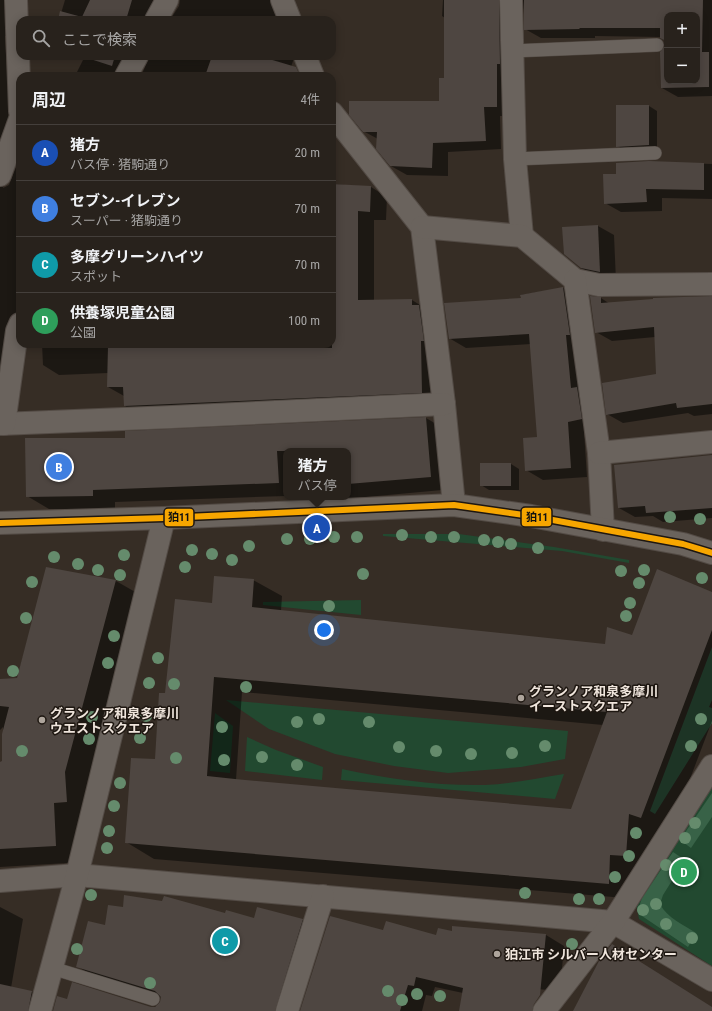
<!DOCTYPE html>
<html lang="ja">
<head>
<meta charset="utf-8">
<style>
  :root { --surface:#28221c; --page:#342f29; --text:#f1f3f6; --muted:#a5a4a3; --line:#443f3b; --accent:#0b8043 }
  body { margin:0; font-family:"Roboto Condensed","Noto Sans JP",sans-serif; background:var(--page); color:var(--text) }
  .controls { position:absolute; right:12px; top:12px; display:grid; overflow:hidden; border-radius:8px; box-shadow:0 2px 10px #0003 }
  .controls button { width:36px; height:36px; display:grid; place-items:center; padding:0; border:0; border-bottom:1px solid var(--line); background:var(--surface); color:var(--text); font:20px sans-serif }
  .you { position:absolute; left:324px; top:630px; width:14px; height:14px; margin:-10px; border:3px solid #fff; border-radius:50%; background:#1a73e8; box-shadow:0 0 0 6px #1a73e833 }
  .badge { display:grid; place-items:center; width:26px; height:26px; border-radius:50%; background:var(--accent); color:#fff; font-size:13px; font-weight:700 }
  .pin { position:absolute; translate:-50% -50%; border:2px solid #fff; box-shadow:0 1px 4px #0006 }
  .popup { position:absolute; left:283px; top:448px; width:68px; height:52px; box-sizing:border-box; display:grid; place-content:center; border-radius:8px; background:var(--surface); filter:drop-shadow(0 1px 3px #0005); font-size:13px; white-space:nowrap; color:var(--muted) }
  .popup b { font-size:15px; color:var(--text) }
  .popup::after { content:''; position:absolute; left:50%; top:100%; margin-left:-8px; border:8px solid transparent; border-top-color:var(--surface) }
  .list { margin:0; padding:0; list-style:none }
  h2 { display:flex; justify-content:space-between; align-items:center; height:52px; margin:0; padding:0 16px; font-size:17px }
  h2 small { font-size:13px; font-weight:400; color:var(--muted) }
  .list li { display:grid; grid-template-columns:26px 1fr auto; gap:12px; align-items:center; box-sizing:border-box; height:56px; padding:0 16px; border-top:1px solid var(--line) }
  .list b { display:block; font-size:15px; white-space:nowrap }
  .list p { margin:0; font-size:13px; white-space:nowrap; color:var(--muted) }
  .list em { font-size:13px; font-style:normal; color:var(--muted) }
  .icon { flex:none; width:22px; height:22px; fill:none; stroke:currentColor; stroke-width:2; stroke-linecap:round; stroke-linejoin:round }
  .map { position:relative; flex:none; width:712px; height:1011px; overflow:hidden }
  .search { position:absolute; background:var(--surface); box-shadow:0 2px 10px #0003; left:16px; top:16px; width:320px; height:44px; display:flex; align-items:center; gap:10px; box-sizing:border-box; padding:0 14px; border-radius:12px; color:var(--muted); font-size:15px }
  .panel { position:absolute; background:var(--surface); box-shadow:0 2px 10px #0003; left:16px; top:72px; width:320px; height:276px; border-radius:12px }
  .map>svg:first-child { display:block }
</style>
</head>
<body>
<div class="map">
<svg width="712" height="1011" viewBox="0 0 712 1011">
  <rect width="100%" height="100%" fill="#362d25"/>
  <g fill="#224930">
    <polygon points="383,534 459,534 554,547 629,560 629,563 562,551 383,536"/>
    <polygon points="361,600 361,615 263,605 263,602"/>
    <polygon points="226,700 568,731 565,759 521,767 448,773 394,766 335,754 269,729"/>
    <polygon points="215,713 233,726 230,773 210,771"/>
    <polygon points="247,737 276,750 323,767 322,780 245,771"/>
    <path d="M342,769C390,779 436,786 485,785C511,784 538,778 564,774L555,799L341,780Z"/>
    <polygon points="710,789 712,789 712,966 639,919 636,904"/>
  </g>
  <g fill="#386247">
    <polygon points="712,647 712,700 709,707 712,708 712,723 655,814 650,811"/>
    <polygon points="712,793 712,817 691,848 680,840"/>
    <path d="M673,852L685,860L663,895L660,904C667,918 684,925 696,933L688,947L642,916L640,904L642,898Z"/>
  </g>
  <g fill="#0007" fill-rule="evenodd">
    <polygon points="0,0 11,0 12,35 5,36 10,125 20,137 3,188 9,185 20,157 20,342 13,376 0,372"/>
    <polygon points="65,0 176,0 163,20 59,20"/>
    <polygon points="180,0 282,0 289,20 170,20 179,6"/>
    <polygon points="443,0 519,0 512,116 500,116 501,149 448,152 448,176 407,175 391,166 378,139 363,131 440,102 445,79 445,18 442,16"/>
    <path d="M523,0H712V96L678,97L662,88L666,45L664,40L660,37L595,36V38H541L525,29ZM667,15H697V81H667Z"/>
    <polygon points="68,56 145,56 133,76 75,76 83,60"/>
    <polygon points="150,56 300,56 294,58 288,76 141,76"/>
    <polygon points="649,106 657,111 657,149 626,151 617,146"/>
    <polygon points="649,162 712,164 712,199 662,198 662,211 621,212 605,203 617,175"/>
    <polygon points="332,184 371,187 387,197 386,220 374,220 374,301 412,300 428,310 438,401 141,415 125,406 124,396 108,387 108,373 59,375 43,365 42,344 332,344"/>
    <polygon points="598,226 614,235 616,281 598,277 581,268"/>
    <polygon points="563,288 580,297 598,428 584,431 587,477 543,480 526,470 538,438 531,344 466,348 449,338 522,299 521,295"/>
    <polygon points="712,297 712,414 694,416 688,413 623,423 607,414 657,375 655,337 612,341 596,332 601,298 610,304"/>
    <polygon points="426,418 448,431 453,489 323,501 317,497 348,497 348,451 286,451 286,496 115,502 115,509 49,509 27,496 126,439"/>
    <polygon points="712,456 712,518 663,522 653,516 635,517 619,508"/>
    <polygon points="481,464 511,464 519,469 519,490 489,490 481,485"/>
    <polygon points="47,568 116,581 144,597 84,862 0,867 0,763 3,762 3,727 0,730 0,695 17,679"/>
    <path d="M253,580L282,596L281,611L606,645L633,637L712,593V721L669,834L658,829L654,872L637,899L154,859L126,842L156,760L166,694L213,604ZM242,692L603,725L572,810L236,780Z"/>
    <polygon points="0,907 23,919 11,988 32,992 51,1003 49,1011 0,1011"/>
    <polygon points="123,908 225,914 255,919 302,920 321,930 296,1011 53,1011 68,1000 151,1008 160,1005 162,997 95,977 77,966 106,927"/>
    <polygon points="384,932 437,936 453,932 546,935 564,946 560,991 525,988 522,1011 460,1011 463,993 435,987 432,996 426,995 422,1011 301,1011"/>
  </g>
  <g fill="#4e4641" fill-rule="evenodd">
    <polygon points="90,0 132,0 126,20 58,20 60,11 82,17"/>
    <polygon points="444,0 499,0 500,64 497,64 497,107 484,107 486,141 433,143 432,168 390,166 376,149 377,132 363,132 349,115 349,101 439,101 439,78 444,78"/>
    <path d="M524,0H703L702,52H709V87L661,88L660,52L665,45L664,40L660,38V28H579L580,29L524,30ZM667,15H697V81H667Z"/>
    <polygon points="81,56 115,56 112,66"/>
    <polygon points="212,56 259,56 296,67 300,76 205,76"/>
    <polygon points="616,105 649,105 649,145 616,147"/>
    <polygon points="649,161 704,163 704,190 646,189 647,202 604,204 603,174 616,174 616,163"/>
    <polygon points="332,184 371,186 370,212 358,211 358,300 412,299 412,305 419,305 424,341 421,341 422,393 124,406 123,387 107,387 108,346 332,348"/>
    <polygon points="598,225 600,272 581,268 564,254 562,227"/>
    <polygon points="563,287 570,335 566,335 571,388 577,387 582,419 568,422 571,468 525,471 523,438 537,437 529,334 449,339 444,303 521,298 520,295"/>
    <polygon points="590,296 601,297 601,303 653,299 653,298 712,296 712,404 677,408 676,403 606,415 602,383 656,374 654,327 595,333"/>
    <polygon points="426,417 431,477 348,484 348,451 277,451 279,483 93,490 93,496 26,497 25,438 125,438 125,431"/>
    <polygon points="712,455 712,508 646,513 645,506 618,508 614,465"/>
    <rect x="480" y="463" width="31" height="23"/>
    <polygon points="46,567 116,580 65,772 67,802 54,803 56,846 0,849 0,762 2,761 2,734 9,707 0,706 0,679 17,678"/>
    <path d="M657,569L712,592V630L641,818L629,814L626,856L610,855L609,884L125,843L131,758L155,759L159,693H165L175,599L212,603L214,576L254,579L252,607L605,644L607,627L632,635ZM214,677L607,712L571,809L235,779L207,776Z"/>
    <polygon points="124,895 162,901 164,896 225,913 226,910 254,918 257,907 303,919 275,1011 53,1011 57,996 67,999 72,982 151,1007 155,1007 160,1002 161,997 155,991 76,967 88,921 105,925 108,905 123,907"/>
    <polygon points="330,916 383,930 386,921 436,935 438,928 452,931 452,926 546,934 540,995 534,1004 532,1011 459,1011 463,988 416,977 414,986 408,985 400,1011 300,1011"/>
    <polygon points="612,944 712,1007 712,1011 573,1011 599,961"/>
    <polygon points="0,984 32,991 28,1011 0,1011"/>
  </g>
  <g fill="none" stroke-linecap="round" stroke-linejoin="round">
    <g stroke="#534b45" stroke-width="14">
      <g id="service">
        <polyline points="512,51 657,45"/>
        <polyline points="515,159 655,153"/>
        <polyline points="52,968 153,999"/>
      </g>
    </g>
    <g stroke="#534b45" stroke-width="24">
      <g id="minor">
        <polyline points="16,0 20,111"/>
        <polyline points="282,0 290,20"/>
        <polyline points="511,0 515,159 522,236"/>
        <polyline points="156,20 167,0"/>
        <polyline points="305,56 313,76"/>
        <polyline points="126,76 137,56"/>
        <polyline points="332,113 422,227 444,404 454,505"/>
        <polyline points="0,175 20,119"/>
        <polyline points="422,227 522,236 575,280 599,285 712,284"/>
        <polyline points="575,280 599,453 603,530"/>
        <polyline points="0,424 172,417 444,404"/>
        <polyline points="4,424 17,331 20,324"/>
        <polyline points="599,453 712,442"/>
        <polyline points="0,881 77,875 613,922 712,980"/>
        <polyline points="40,1011 77,875 164,518"/>
        <polyline points="287,1011 323,896"/>
        <polyline points="544,1011 613,922 712,766"/>
      </g>
    </g>
    <g stroke="#534b45" stroke-width="24">
      <polyline id="tertiary" points="0,523 164,518 454,505 531,516 683,544 712,553"/>
    </g>
    <use href="#service" stroke="#6a635d" stroke-width="13"/>
    <use href="#minor" stroke="#6a635d" stroke-width="22"/>
    <use href="#tertiary" stroke="#6a635d" stroke-width="22"/>
    <g stroke="#1e1711" stroke-width="9">
      <polyline id="bus-1" points="0,523 164,518 454,505 531,516 683,544 712,553"/>
    </g>
    <use href="#bus-1" stroke="#f7a600" stroke-width="6"/>
  </g>
  <g fill="#658b6c">
    <circle cx="670" cy="517" r="6"/>
    <circle cx="700" cy="519" r="6"/>
    <circle cx="402" cy="535" r="6"/>
    <circle cx="334" cy="537" r="6"/>
    <circle cx="357" cy="537" r="6"/>
    <circle cx="431" cy="537" r="6"/>
    <circle cx="454" cy="537" r="6"/>
    <circle cx="287" cy="539" r="6"/>
    <circle cx="310" cy="539" r="6"/>
    <circle cx="484" cy="540" r="6"/>
    <circle cx="498" cy="542" r="6"/>
    <circle cx="511" cy="544" r="6"/>
    <circle cx="249" cy="546" r="6"/>
    <circle cx="538" cy="548" r="6"/>
    <circle cx="192" cy="550" r="6"/>
    <circle cx="212" cy="554" r="6"/>
    <circle cx="124" cy="555" r="6"/>
    <circle cx="54" cy="557" r="6"/>
    <circle cx="232" cy="560" r="6"/>
    <circle cx="78" cy="564" r="6"/>
    <circle cx="185" cy="567" r="6"/>
    <circle cx="98" cy="570" r="6"/>
    <circle cx="644" cy="570" r="6"/>
    <circle cx="621" cy="571" r="6"/>
    <circle cx="363" cy="574" r="6"/>
    <circle cx="120" cy="575" r="6"/>
    <circle cx="702" cy="578" r="6"/>
    <circle cx="32" cy="582" r="6"/>
    <circle cx="639" cy="583" r="6"/>
    <circle cx="630" cy="603" r="6"/>
    <circle cx="329" cy="606" r="6"/>
    <circle cx="626" cy="616" r="6"/>
    <circle cx="26" cy="618" r="6"/>
    <circle cx="114" cy="636" r="6"/>
    <circle cx="158" cy="658" r="6"/>
    <circle cx="108" cy="663" r="6"/>
    <circle cx="13" cy="671" r="6"/>
    <circle cx="149" cy="683" r="6"/>
    <circle cx="174" cy="684" r="6"/>
    <circle cx="246" cy="687" r="6"/>
    <circle cx="146" cy="716" r="6"/>
    <circle cx="92" cy="717" r="6"/>
    <circle cx="319" cy="719" r="6"/>
    <circle cx="701" cy="719" r="6"/>
    <circle cx="297" cy="722" r="6"/>
    <circle cx="369" cy="722" r="6"/>
    <circle cx="222" cy="727" r="6"/>
    <circle cx="140" cy="738" r="6"/>
    <circle cx="89" cy="739" r="6"/>
    <circle cx="545" cy="746" r="6"/>
    <circle cx="691" cy="746" r="6"/>
    <circle cx="399" cy="747" r="6"/>
    <circle cx="22" cy="751" r="6"/>
    <circle cx="436" cy="751" r="6"/>
    <circle cx="512" cy="753" r="6"/>
    <circle cx="471" cy="754" r="6"/>
    <circle cx="262" cy="757" r="6"/>
    <circle cx="176" cy="758" r="6"/>
    <circle cx="224" cy="760" r="6"/>
    <circle cx="297" cy="765" r="6"/>
    <circle cx="120" cy="783" r="6"/>
    <circle cx="114" cy="806" r="6"/>
    <circle cx="695" cy="823" r="6"/>
    <circle cx="109" cy="831" r="6"/>
    <circle cx="636" cy="833" r="6"/>
    <circle cx="685" cy="838" r="6"/>
    <circle cx="107" cy="848" r="6"/>
    <circle cx="629" cy="856" r="6"/>
    <circle cx="666" cy="865" r="6"/>
    <circle cx="615" cy="877" r="6"/>
    <circle cx="525" cy="893" r="6"/>
    <circle cx="91" cy="895" r="6"/>
    <circle cx="579" cy="899" r="6"/>
    <circle cx="599" cy="899" r="6"/>
    <circle cx="656" cy="904" r="6"/>
    <circle cx="643" cy="910" r="6"/>
    <circle cx="666" cy="924" r="6"/>
    <circle cx="692" cy="938" r="6"/>
    <circle cx="572" cy="944" r="6"/>
    <circle cx="77" cy="949" r="6"/>
    <circle cx="150" cy="983" r="6"/>
    <circle cx="388" cy="991" r="6"/>
    <circle cx="417" cy="994" r="6"/>
    <circle cx="440" cy="996" r="6"/>
    <circle cx="402" cy="1000" r="6"/>
  </g>
  <g fill="#aea59c" stroke="#1e1711" stroke-width="1.5">
    <circle cx="521" cy="698" r="4"/>
    <circle cx="42" cy="720" r="4"/>
    <circle cx="497" cy="954" r="4"/>
  </g>
  <g text-anchor="middle" dominant-baseline="central" stroke-width="3" stroke-linejoin="round" paint-order="stroke">
    <g font-size="13" font-weight="bold" fill="#efe5dc" stroke="#1e1711" text-anchor="start">
      <text x="529" y="691">グランノア和泉多摩川<tspan x="529" dy="15">イーストスクエア</tspan></text>
      <text x="50" y="713">グランノア和泉多摩川<tspan x="50" dy="15">ウエストスクエア</tspan></text>
      <text x="505" y="954">狛江市 シルバー人材センター</text>
    </g>
  </g>
  <g stroke="#1e1711" stroke-width="1.5">
    <rect x="521" y="507" width="31" height="20" rx="4" fill="#f7a600"/>
    <rect x="164" y="508" width="30" height="19" rx="4" fill="#f7a600"/>
  </g>
  <g font-size="11" text-anchor="middle" font-weight="bold" fill="#111">
    <text x="537" y="521">狛11</text>
    <text x="179" y="521">狛11</text>
  </g>
</svg>
<div class="controls">
<button>+</button>
<button>−</button>
</div>
<div class="you"></div>
<div class="pin badge" style="left:317px;top:528px;background:#1a4fb4">A</div>
<div class="popup"><b>猪方</b>バス停</div>
<div class="pin badge" style="left:59px;top:467px;background:#3f7fe0">B</div>
<div class="pin badge" style="left:225px;top:941px;background:#0f9aa8">C</div>
<div class="pin badge" style="left:684px;top:872px;background:#2e9e5b">D</div>
<div class="search"><svg class="icon" aria-label="search" viewBox="0 0 24 24"><circle cx="10" cy="10" r="6"/><path d="M15 15l6 6"/></svg>ここで検索</div>
<section class="panel">
<h2>周辺<small>4件</small></h2>
<ul class="list">
<li><span class="badge" style="background:#1a4fb4">A</span><div><b>猪方</b><p>バス停 · 猪駒通り</p></div><em>20 m</em></li>
<li><span class="badge" style="background:#3f7fe0">B</span><div><b>セブン-イレブン</b><p>スーパー · 猪駒通り</p></div><em>70 m</em></li>
<li><span class="badge" style="background:#0f9aa8">C</span><div><b>多摩グリーンハイツ</b><p>スポット</p></div><em>70 m</em></li>
<li><span class="badge" style="background:#2e9e5b">D</span><div><b>供養塚児童公園</b><p>公園</p></div><em>100 m</em></li>
</ul>
</section>
</div>
</body>
</html>
